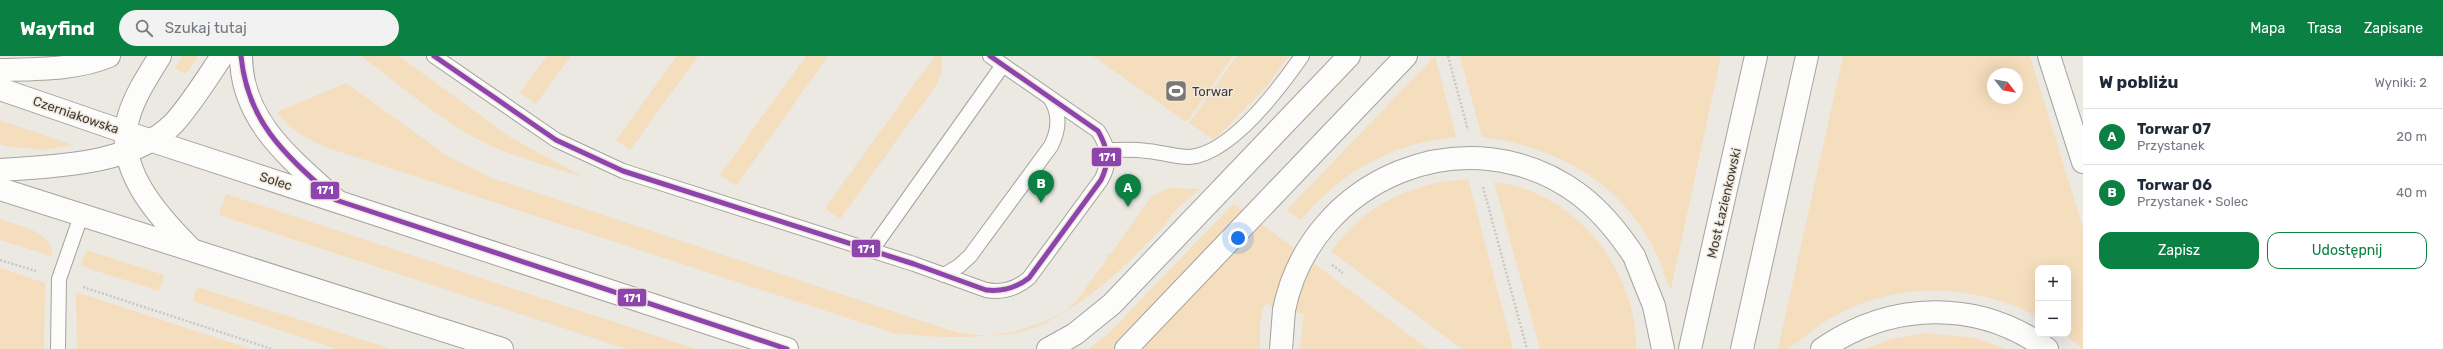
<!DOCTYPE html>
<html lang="pl">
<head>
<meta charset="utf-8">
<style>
  :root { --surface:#fff; --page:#f2f2f3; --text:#1f2937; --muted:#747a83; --line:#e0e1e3; --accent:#0b8043 }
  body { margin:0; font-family:Rubik,sans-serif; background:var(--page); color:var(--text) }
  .controls { position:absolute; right:12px; bottom:12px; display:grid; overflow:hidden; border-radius:8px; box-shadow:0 4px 16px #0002 }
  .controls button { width:36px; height:36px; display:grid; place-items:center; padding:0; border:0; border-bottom:1px solid var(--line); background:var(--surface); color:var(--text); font:20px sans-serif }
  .compass { position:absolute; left:1987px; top:12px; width:36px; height:36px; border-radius:50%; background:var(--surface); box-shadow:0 4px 16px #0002; rotate:121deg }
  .you { position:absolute; left:1238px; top:182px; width:14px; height:14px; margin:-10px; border:3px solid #fff; border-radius:50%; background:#1a73e8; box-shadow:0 0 0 6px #1a73e833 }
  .badge { display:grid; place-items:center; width:26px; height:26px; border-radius:50%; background:var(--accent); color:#fff; font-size:13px; font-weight:700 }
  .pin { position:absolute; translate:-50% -33px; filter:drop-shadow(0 1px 2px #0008) }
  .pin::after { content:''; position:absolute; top:21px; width:14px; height:12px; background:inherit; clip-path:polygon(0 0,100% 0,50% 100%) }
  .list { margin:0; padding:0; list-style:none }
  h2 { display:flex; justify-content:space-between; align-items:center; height:52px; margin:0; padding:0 16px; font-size:17px }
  h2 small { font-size:13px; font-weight:400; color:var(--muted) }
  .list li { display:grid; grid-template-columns:26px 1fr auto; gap:12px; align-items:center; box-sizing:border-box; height:56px; padding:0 16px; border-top:1px solid var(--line) }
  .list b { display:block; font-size:15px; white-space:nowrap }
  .list p { margin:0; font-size:13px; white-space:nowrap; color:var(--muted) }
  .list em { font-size:13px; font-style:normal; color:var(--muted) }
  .actions { display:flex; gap:8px; padding:12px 16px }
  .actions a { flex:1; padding:9px 0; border:1px solid var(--accent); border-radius:12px; text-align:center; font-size:14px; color:var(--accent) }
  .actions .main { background:var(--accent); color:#fff }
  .icon { flex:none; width:22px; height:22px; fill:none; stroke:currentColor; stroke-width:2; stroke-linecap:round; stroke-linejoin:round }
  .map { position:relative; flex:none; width:2083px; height:293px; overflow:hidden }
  header { display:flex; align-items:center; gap:24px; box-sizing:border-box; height:56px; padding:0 20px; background:var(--accent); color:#fff }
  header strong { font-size:19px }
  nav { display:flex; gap:22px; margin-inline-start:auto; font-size:14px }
  .search { width:280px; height:36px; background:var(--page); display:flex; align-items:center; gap:10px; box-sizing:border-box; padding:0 14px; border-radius:22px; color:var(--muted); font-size:15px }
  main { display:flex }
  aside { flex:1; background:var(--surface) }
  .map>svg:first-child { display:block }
</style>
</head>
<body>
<header>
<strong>Wayfind</strong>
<div class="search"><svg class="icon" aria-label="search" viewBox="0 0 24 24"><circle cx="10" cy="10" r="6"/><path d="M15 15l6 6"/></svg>Szukaj tutaj</div>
<nav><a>Mapa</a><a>Trasa</a><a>Zapisane</a></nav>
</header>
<main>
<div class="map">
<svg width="2083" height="293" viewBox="0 0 2083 293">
  <rect width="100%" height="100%" fill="#ece8e2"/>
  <g fill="#f5debd" fill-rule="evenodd">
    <polygon points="183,0 198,0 185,18 175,12"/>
    <path d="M361,0H399L510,81L583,121C549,110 513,101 481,85C440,64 399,28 361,0Z"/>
    <polygon points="547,0 571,0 536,48 520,37"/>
    <polygon points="677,0 698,0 630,94 616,84"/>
    <polygon points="806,0 828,0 736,130 720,119"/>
    <polygon points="935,0 941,0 942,13 937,28 840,163 825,152"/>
    <polygon points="1093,0 1233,0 1188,64 1185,65"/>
    <polygon points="1237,0 1289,0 1266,31 1214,84 1189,67"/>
    <path d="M1435,0L1456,81C1393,87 1341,115 1301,164L1287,154Z"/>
    <path d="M1460,0H1721L1671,233C1665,225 1664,216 1661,208C1657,198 1652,189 1647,180C1612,121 1549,89 1482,81Z"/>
    <path d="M1843,0H2030L2083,172V293L2064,278H2068V212H2038V261C1972,226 1894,225 1829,263C1820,268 1791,292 1787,293C1785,293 1781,293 1778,293ZM1993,18H2017V42H1993Z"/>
    <path d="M346,27L449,101L492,122L946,273C990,286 1041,280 1075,246C1081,240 1086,231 1091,224C1096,218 1108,206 1107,199L1111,197L1152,140L1168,132L1200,133C1187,144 1173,154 1165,169C1075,263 1031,293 893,277L328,92C310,85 288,72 277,56Z"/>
    <polygon points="0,64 73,89 44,94 5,90 0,88"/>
    <path d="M1468,123L1513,293H1462L1331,195C1366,148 1411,127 1468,123Z"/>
    <path d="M1494,126C1575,135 1637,214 1636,293H1540Z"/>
    <polygon points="226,138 696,293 627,293 219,159"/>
    <polygon points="1233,148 1239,151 1428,293 1300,293 1304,258 1266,248 1263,251 1260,268 1260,293 1088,293 1109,277"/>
    <path d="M0,163C18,170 44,173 52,193L51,200L0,184Z"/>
    <polygon points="86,194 164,219 159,235 81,210"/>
    <polygon points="0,212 45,227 44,293 0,293"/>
    <polygon points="197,231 391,293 336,293 193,245"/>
    <polygon points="76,236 251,293 77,293"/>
    <polygon points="1924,277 1976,282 2005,293 1864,293 1891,283"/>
  </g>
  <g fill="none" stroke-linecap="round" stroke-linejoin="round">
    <g stroke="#a6a29e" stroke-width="16">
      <g id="lane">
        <path d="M434,0L556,84L623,115L914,208L986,234C1003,237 1016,233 1029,222L1101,124C1111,107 1109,91 1098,75L990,0"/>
        <path d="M1107,94C1120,94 1134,93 1147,95C1161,96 1175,101 1189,101C1231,98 1279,33 1302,0"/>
        <polyline points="871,195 1003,9"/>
        <path d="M944,219L959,210L970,200L1051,90C1059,74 1061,58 1050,42"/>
        <polyline points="58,293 59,223 81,160"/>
      </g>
    </g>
    <g stroke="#a6a29e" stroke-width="24">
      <g id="secondary">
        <path d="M160,0C148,20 134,40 128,63C115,113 158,160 190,192"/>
        <path d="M241,0C241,65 292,104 336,144"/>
        <path d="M0,14C35,13 76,14 109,0"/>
        <path d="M0,114C55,110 133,109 174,67C192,47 207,22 222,0"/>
      </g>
    </g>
    <g stroke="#a6a29e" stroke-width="24">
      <g id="primary">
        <polyline points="2049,0 2083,106"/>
        <polyline points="0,33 125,76 787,293"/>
        <polyline points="0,133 502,293"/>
        <polyline points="1634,200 1654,250 1663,293"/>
        <polyline points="1048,293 1075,278 1112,248 1349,0"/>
        <polyline points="1126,293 1406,0"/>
        <polyline points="1281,293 1284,254"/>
        <polyline points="1690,293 1756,0"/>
        <polyline points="1742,293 1807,0"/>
        <path d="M1822,293C1892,245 1978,243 2047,293"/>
      </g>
    </g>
    <g stroke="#c9c8c6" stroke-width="2.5" stroke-dasharray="2 2" stroke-linecap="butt">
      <polyline points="1448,0 1468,74"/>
      <polyline points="1483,131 1527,293"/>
      <polyline points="0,204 36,215"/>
      <polyline points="1332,209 1343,217"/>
      <polyline points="83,231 272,293"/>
    </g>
    <use href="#lane" stroke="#fcfcfb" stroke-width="14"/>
    <use href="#secondary" stroke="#fcfcfb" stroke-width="22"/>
    <use href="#primary" stroke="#fcfcfb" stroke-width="22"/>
    <g stroke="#a6a29e" stroke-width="24" stroke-linecap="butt">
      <path id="primary-bridge" d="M1284,254C1311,121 1469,56 1580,139C1602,156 1619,177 1634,200"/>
    </g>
    <use href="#primary-bridge" stroke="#fcfcfb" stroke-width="22"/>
    <g stroke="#f1e9dd" stroke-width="8">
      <g id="bus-1">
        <path d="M241,0C248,69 287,100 336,144L787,293"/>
        <path d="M434,0L556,84L623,115L914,208L986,234C1003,236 1016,232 1029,222L1101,124C1110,106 1108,92 1098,75L990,0"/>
      </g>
    </g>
    <use href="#bus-1" stroke="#8e44ad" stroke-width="5"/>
  </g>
  <defs>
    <g id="stadium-square" transform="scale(1.15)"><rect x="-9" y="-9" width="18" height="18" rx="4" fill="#7c7873" stroke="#f1e9dd"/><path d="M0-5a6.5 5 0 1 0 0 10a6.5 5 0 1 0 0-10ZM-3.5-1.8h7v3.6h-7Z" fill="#fff"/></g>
  </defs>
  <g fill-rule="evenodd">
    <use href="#stadium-square" x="1176" y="35"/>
  </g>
  <g text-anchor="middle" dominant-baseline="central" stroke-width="3" stroke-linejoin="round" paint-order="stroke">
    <g font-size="13" fill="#3f3c37" stroke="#f1e9dd" text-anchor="start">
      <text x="1192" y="35">Torwar</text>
    </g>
    <g font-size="13" fill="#3f3c37" stroke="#f1e9dd">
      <text transform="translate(76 59) rotate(19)">Czerniakowska</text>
      <text transform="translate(276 125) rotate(18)">Solec</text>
      <text transform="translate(1724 147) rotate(-77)">Most Łazienkowski</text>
    </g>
  </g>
  <g stroke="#f1e9dd" stroke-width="1.5">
    <rect x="1091" y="91" width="31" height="20" rx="4" fill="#8e44ad"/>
    <rect x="310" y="125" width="30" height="19" rx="4" fill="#8e44ad"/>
    <rect x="851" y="183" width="30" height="19" rx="4" fill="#8e44ad"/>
    <rect x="617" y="232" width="30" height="19" rx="4" fill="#8e44ad"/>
  </g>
  <g font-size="11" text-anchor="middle" font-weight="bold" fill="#fff">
    <text x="1107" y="105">171</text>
    <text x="325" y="138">171</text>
    <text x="866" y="197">171</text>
    <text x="632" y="246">171</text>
  </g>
</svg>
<div class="controls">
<button>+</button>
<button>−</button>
</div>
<svg class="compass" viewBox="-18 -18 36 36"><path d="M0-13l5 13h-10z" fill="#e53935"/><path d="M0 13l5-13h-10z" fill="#747a83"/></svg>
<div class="you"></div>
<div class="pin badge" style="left:1128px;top:151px">A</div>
<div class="pin badge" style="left:1041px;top:147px">B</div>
</div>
<aside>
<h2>W pobliżu<small>Wyniki: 2</small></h2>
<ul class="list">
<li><span class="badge">A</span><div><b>Torwar 07</b><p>Przystanek</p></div><em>20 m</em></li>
<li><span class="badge">B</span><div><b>Torwar 06</b><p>Przystanek · Solec</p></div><em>40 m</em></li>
</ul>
<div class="actions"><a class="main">Zapisz</a><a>Udostępnij</a></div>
</aside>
</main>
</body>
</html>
